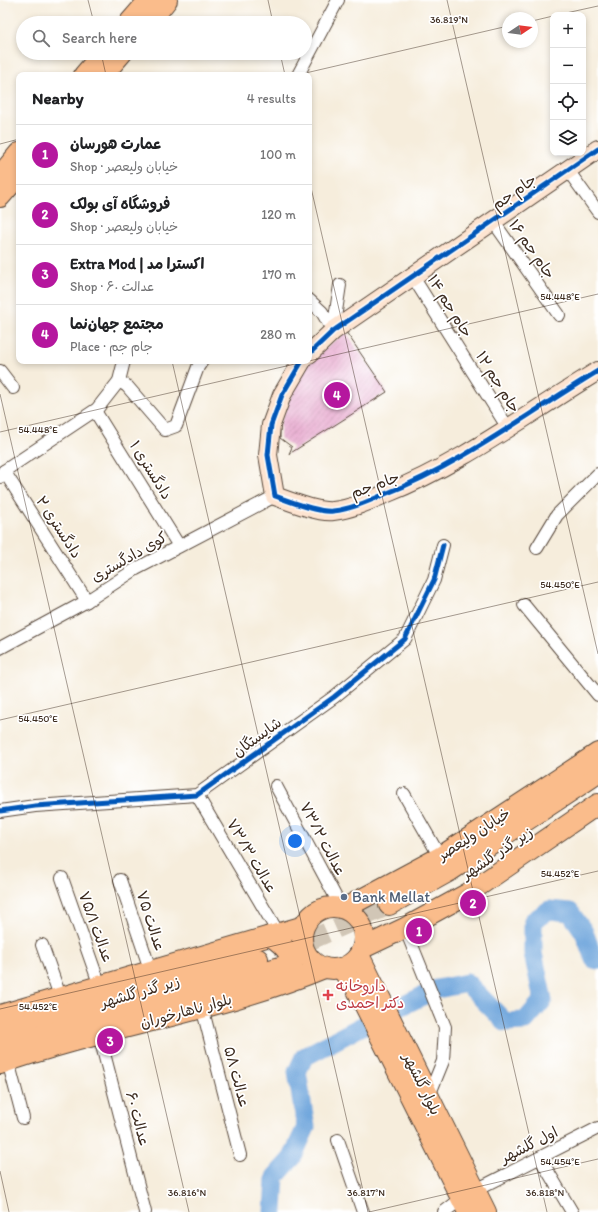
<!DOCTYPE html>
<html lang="en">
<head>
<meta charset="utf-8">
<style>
  :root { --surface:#fff; --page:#f2f2f2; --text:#202124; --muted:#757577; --line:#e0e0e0; --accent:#b5179e }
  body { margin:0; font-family:Itim,"Playpen Sans Arabic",sans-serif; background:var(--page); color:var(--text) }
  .controls { position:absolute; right:12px; top:12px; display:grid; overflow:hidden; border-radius:8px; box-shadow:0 2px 6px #0003 }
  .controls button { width:36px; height:36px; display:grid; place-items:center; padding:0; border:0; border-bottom:1px solid var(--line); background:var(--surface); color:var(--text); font:20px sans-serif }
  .compass { position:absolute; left:502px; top:12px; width:36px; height:36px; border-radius:50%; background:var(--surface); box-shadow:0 2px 6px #0003; rotate:77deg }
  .you { position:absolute; left:295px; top:841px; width:14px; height:14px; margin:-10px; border:3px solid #fff; border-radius:50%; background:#1a73e8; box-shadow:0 0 0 6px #1a73e833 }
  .badge { display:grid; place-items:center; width:26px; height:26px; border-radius:50%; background:var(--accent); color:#fff; font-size:13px; font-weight:700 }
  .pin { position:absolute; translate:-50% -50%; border:2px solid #fff; box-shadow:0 1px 4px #0006 }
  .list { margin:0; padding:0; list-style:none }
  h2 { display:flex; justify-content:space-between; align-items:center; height:52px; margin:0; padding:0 16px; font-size:17px }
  h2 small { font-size:13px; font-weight:400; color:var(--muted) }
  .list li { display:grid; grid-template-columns:26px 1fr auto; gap:12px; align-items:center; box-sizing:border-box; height:60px; padding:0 16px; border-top:1px solid var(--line) }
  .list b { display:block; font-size:15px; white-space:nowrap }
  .list p { margin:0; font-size:13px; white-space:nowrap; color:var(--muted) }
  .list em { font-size:13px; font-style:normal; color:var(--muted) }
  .icon { flex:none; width:22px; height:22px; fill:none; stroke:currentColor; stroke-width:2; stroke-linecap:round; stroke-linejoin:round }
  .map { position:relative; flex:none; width:598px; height:1212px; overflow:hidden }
  .search { position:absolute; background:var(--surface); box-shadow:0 2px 6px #0003; left:16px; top:16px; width:296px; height:44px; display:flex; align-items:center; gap:10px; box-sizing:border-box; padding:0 14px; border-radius:22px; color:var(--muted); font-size:15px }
  .panel { position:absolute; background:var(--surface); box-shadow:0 2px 6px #0003; left:16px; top:72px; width:296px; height:292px; border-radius:8px }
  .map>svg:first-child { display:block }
</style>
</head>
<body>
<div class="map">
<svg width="598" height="1212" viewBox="0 0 598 1212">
  <defs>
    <pattern id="building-hatch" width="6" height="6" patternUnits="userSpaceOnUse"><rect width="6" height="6" fill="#e7a6cd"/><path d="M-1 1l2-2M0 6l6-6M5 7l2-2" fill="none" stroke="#bc87a6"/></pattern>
  </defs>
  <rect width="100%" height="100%" fill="#fff"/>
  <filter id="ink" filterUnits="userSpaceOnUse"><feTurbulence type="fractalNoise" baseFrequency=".025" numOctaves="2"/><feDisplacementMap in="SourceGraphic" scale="8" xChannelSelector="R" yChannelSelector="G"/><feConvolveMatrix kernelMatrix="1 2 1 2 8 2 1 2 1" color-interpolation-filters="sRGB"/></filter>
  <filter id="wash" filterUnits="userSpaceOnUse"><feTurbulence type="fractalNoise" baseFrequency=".012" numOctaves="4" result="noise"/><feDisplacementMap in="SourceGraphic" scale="16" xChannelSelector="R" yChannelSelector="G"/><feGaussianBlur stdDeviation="0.9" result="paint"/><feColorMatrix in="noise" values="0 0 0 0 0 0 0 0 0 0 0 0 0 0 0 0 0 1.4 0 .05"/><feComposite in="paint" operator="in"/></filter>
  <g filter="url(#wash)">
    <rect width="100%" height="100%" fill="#f6eddc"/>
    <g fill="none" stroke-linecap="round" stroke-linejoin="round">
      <g stroke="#6da4db" stroke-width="19">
        <polyline points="400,1007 437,989 467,983 505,1022 525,1021 543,1000 533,953 533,921 549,910 570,912 584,932 594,959 598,960"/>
        <polyline points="273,1212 275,1177 292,1158 306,1127 297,1072 304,1057 364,1025"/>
      </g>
    </g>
    <g id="blocks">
      <polygon fill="url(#building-hatch)" points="346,332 387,392 289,454 292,447 280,438 280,423 299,371 309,361"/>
    </g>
  </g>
  <g filter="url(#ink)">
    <use href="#blocks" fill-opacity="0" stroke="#57473a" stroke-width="1"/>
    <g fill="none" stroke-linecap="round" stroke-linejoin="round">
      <polyline stroke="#d1c6b6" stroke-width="20" stroke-dasharray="20 10" stroke-linecap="butt" points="281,953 389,905"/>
      <g stroke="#57473a" stroke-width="14">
        <g id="street">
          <polyline points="298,75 338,0"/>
          <polyline points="567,169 598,212"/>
          <polyline points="493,221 559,315"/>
          <polyline points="413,277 508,428"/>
          <polyline points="309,300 322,312 333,331 340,285"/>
          <polyline points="0,371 13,388"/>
          <polyline points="119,381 127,386 165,430 176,426 198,367 202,361"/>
          <polyline points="95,411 179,546"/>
          <polyline points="4,471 87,601"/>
          <polyline points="0,477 4,471 97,409 119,381 124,361"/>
          <polyline points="537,548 557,515 598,474"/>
          <polyline points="524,605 598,695"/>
          <polyline points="0,648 87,601 136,569 275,496"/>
          <polyline points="276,786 341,907"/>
          <polyline points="404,794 440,857"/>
          <polyline points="197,795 279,934"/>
          <polyline points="0,811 35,806 197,795 334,697 405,639 434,580 443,545"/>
          <polyline points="62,878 100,986"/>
          <polyline points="120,880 151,972"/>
          <polyline points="405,928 445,1027 443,1061 428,1098"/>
          <polyline points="42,945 60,996"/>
          <polyline points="202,1007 240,1155"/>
          <polyline points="99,1034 145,1212"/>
          <polyline points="8,1061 23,1118"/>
          <polyline points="338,1140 363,1212"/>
          <polyline points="540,1158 572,1212"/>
          <polyline points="474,1191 598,1128"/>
          <polyline points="444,1212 461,1199"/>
        </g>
      </g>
      <g stroke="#57473a" stroke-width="20">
        <g id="secondary">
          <polyline points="309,354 333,331 598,149"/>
          <path d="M302,361L282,395L271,425L268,455L275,496C289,501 319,513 333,511C351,509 369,501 385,494C462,464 528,413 598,371"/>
        </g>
      </g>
      <g stroke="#57473a" stroke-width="22">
        <g id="primary">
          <polyline points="129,23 149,0"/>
          <polyline points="149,23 167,0"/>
          <polyline points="84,75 103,53"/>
          <polyline points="103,75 122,53"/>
          <polyline points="0,176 19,153"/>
          <polyline points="0,197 19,175"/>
          <polyline points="389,905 450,871 598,773"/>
          <circle cx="333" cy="938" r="31"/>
          <polyline points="345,908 440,857 598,753"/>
          <path d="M270,936C285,945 297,959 292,978"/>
          <polyline points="363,948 405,928 467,894 598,804"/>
          <polyline points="359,955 486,1212"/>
          <polyline points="340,968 354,984 468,1212"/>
          <polyline points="0,1015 304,926"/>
          <polyline points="0,1031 258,959"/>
          <polyline points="0,1047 287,965"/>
          <path d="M0,1064C106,1027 220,1011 324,968"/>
        </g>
      </g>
      <use href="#street" stroke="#fff" stroke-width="12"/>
      <use href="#secondary" stroke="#fde4d1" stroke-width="18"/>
      <use href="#primary" stroke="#fabc8b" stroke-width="20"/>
      <g stroke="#fff" stroke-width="8">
        <g id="cycleway">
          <polyline points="309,354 333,331 598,149"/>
          <path d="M302,361L282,395L271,425L268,455L275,496C289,501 319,513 333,511C351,509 369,501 385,494C462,464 528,413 598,371"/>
          <polyline points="0,811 35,806 197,795 334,697 405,639 434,580 443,545"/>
        </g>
      </g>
      <use href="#cycleway" stroke="#0057b8" stroke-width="5"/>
    </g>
  </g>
  <path fill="none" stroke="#3b2a1e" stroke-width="1" stroke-opacity="0.45" d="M88,0L94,23M268,0L273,23M447,0L598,654M557,15L598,6M532,21L553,16M101,53L106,75M280,53L285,75M297,75L508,26M0,144L19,139M309,179L547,1212M172,361L368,1212M309,361L598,294M0,394L189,1212M0,432L308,361M0,720L598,582M0,1009L598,871M0,1171L9,1212M369,1212L598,1159"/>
  <circle fill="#5c6f8a" stroke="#fff" stroke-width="1.5" cx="344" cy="897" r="4"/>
  <path fill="#e0444e" stroke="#fff" stroke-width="1.5" d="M326 989h4v4h4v4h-4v4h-4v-4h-4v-4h4z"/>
  <g text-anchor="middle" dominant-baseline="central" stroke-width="3.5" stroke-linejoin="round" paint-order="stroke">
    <g font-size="15" fill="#3b2a1e" stroke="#fff">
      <text transform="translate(514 192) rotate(-35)">جام جم</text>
      <text transform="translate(532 249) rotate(55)">۱۶ جام جم</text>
      <text transform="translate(450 306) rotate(58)">۱۴ جام جم</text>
      <text transform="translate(498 382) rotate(58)">۱۲ جام جم</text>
      <text transform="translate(151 470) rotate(58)">دادگستری ۱</text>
      <text transform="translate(375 485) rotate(-20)">جام جم</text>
      <text transform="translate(59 527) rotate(57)">دادگستری ۲</text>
      <text transform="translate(129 557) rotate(-30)">کوی دادگستری</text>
      <text transform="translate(257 737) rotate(-36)">شایستگان</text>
      <text transform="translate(474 834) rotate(-33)">خیابان ولیعصر</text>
      <text transform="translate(323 839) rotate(62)">عدالت ۷۳/۲</text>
      <text transform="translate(497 853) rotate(-34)">زیر گذر گلشهر</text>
      <text transform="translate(252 856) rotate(59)">۷۳/۳ عدالت</text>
      <text transform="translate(151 921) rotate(72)">۷۵ عدالت</text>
      <text transform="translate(96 927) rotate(70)">۷۵/۱ عدالت</text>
      <text transform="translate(140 992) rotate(-16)">زیر گذر گلشهر</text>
      <text transform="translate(186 1011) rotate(-15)">بلوار ناهارخوران</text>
      <text transform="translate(237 1077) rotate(75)">عدالت ۵۸</text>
      <text transform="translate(422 1084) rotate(64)">بلوار گلشهر</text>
      <text transform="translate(138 1119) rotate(75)">عدالت ۶۰</text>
      <text transform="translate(529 1145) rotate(-27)">اول گلشهر</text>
    </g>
    <g font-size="15" fill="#4e5e75" stroke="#fff" text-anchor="start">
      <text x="352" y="897">Bank Mellat</text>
    </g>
    <g font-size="15" fill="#be3a42" stroke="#fff" text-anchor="start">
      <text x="336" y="986">داروخانه<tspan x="336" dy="17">دکتر احمدی</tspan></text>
    </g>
  </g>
  <g font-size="10" text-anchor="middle" fill="#3b2a1e" stroke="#fff" stroke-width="3.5" stroke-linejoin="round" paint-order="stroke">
    <text x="449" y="23">36.819°N</text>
    <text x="560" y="300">54.448°E</text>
    <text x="38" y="433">54.448°E</text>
    <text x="560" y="588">54.450°E</text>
    <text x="38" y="722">54.450°E</text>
    <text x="560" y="877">54.452°E</text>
    <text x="38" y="1010">54.452°E</text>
    <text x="560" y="1165">54.454°E</text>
    <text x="187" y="1196">36.816°N</text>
    <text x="366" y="1196">36.817°N</text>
    <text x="545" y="1196">36.818°N</text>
  </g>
</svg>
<div class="controls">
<button>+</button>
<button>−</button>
<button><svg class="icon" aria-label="locate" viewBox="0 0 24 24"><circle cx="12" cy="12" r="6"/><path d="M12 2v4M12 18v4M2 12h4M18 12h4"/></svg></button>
<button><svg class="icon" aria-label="layers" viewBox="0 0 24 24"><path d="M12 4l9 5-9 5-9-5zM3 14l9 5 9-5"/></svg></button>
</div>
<svg class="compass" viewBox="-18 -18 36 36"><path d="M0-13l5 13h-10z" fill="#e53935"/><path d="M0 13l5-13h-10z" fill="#757577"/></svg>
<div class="you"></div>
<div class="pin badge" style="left:419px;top:931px">1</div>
<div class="pin badge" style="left:473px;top:903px">2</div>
<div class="pin badge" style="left:110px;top:1041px">3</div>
<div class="pin badge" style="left:337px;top:395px">4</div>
<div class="search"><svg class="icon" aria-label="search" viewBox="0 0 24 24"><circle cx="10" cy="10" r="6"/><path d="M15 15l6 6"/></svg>Search here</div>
<section class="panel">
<h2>Nearby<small>4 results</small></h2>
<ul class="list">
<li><span class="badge">1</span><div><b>عمارت هورسان</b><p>Shop · خیابان ولیعصر</p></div><em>100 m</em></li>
<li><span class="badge">2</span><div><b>فروشگاه آی بولک</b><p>Shop · خیابان ولیعصر</p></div><em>120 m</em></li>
<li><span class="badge">3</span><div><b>Extra Mod | اکسترا مد</b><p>Shop · عدالت ۶۰</p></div><em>170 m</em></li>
<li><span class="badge">4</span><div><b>مجتمع جهان‌نما</b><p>Place · جام جم</p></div><em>280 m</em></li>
</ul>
</section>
</div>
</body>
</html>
